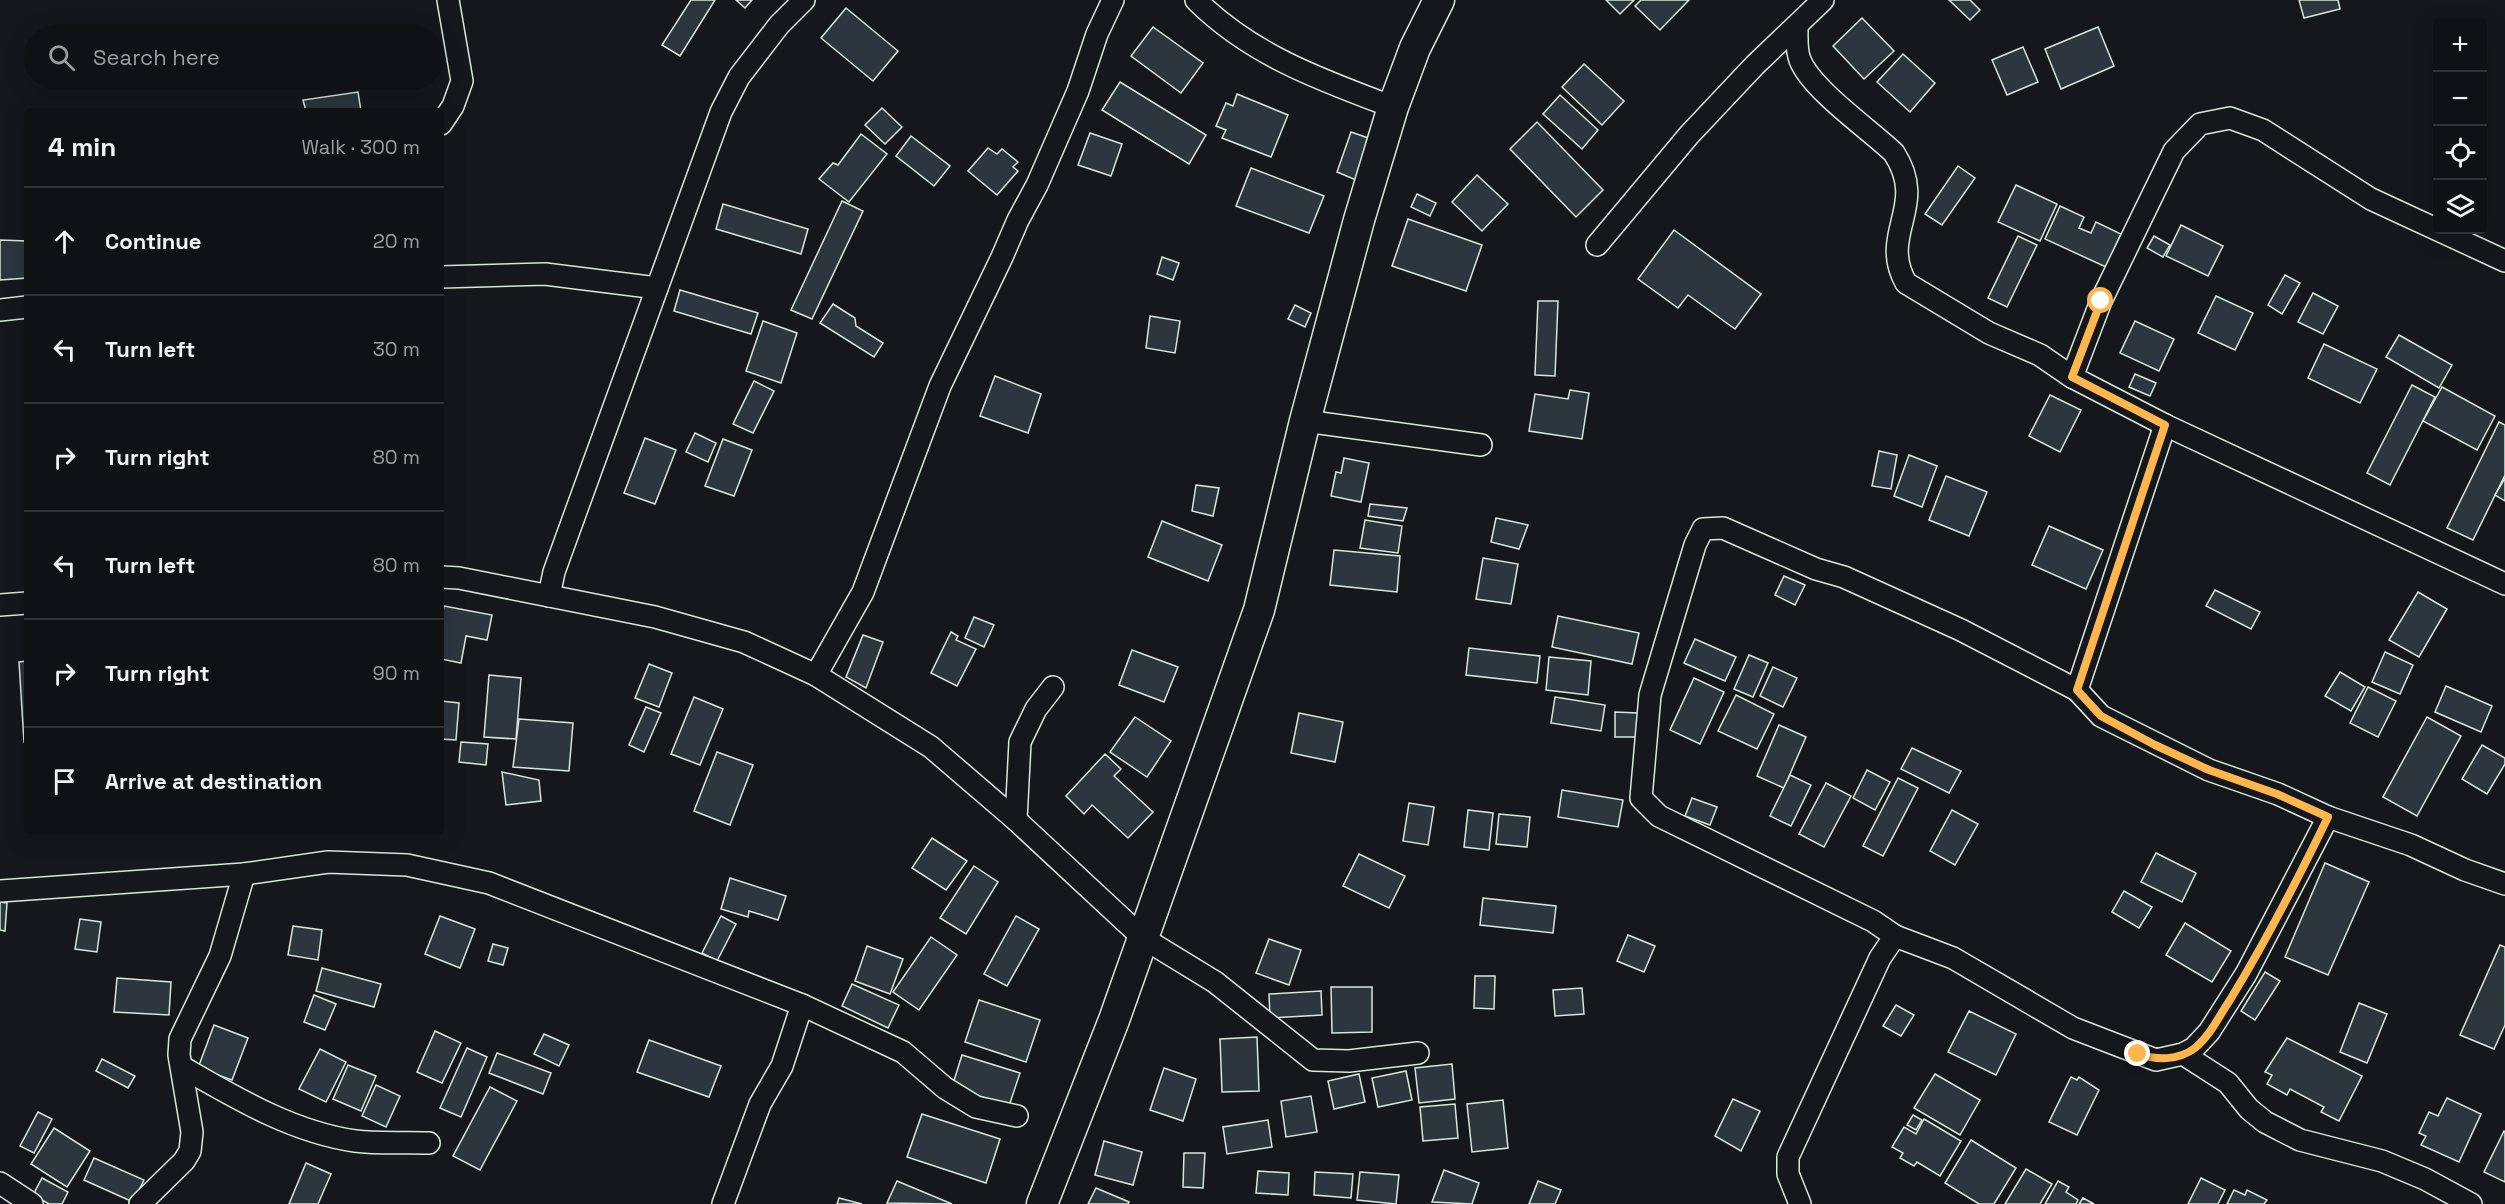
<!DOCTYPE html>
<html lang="en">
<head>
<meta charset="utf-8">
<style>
  :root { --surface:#0f1215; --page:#181b1e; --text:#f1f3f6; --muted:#9b9ea0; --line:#2f3234 }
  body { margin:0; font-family:"Space Grotesk",sans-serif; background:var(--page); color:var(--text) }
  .controls { position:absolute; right:18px; top:18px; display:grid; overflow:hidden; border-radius:6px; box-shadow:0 6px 24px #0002 }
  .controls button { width:54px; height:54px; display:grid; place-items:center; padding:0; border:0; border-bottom:2px solid var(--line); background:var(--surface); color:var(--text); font:30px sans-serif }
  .stop { position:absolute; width:18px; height:18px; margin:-14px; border:4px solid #ffb74d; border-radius:50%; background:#fff }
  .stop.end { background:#ffb74d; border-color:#fff; box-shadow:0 2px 6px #0008 }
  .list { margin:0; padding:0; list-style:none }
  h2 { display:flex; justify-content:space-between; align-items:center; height:78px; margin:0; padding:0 24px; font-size:26px }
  h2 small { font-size:20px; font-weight:400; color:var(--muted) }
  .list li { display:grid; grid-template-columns:39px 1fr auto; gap:18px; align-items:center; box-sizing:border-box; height:108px; padding:0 24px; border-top:2px solid var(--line) }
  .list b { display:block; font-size:22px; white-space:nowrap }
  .list em { font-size:20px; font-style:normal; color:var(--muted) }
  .icon { flex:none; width:33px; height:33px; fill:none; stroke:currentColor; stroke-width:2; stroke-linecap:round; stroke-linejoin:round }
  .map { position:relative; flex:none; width:2505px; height:1204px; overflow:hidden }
  .search { position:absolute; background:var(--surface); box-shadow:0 6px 24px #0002; left:24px; top:24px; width:420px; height:66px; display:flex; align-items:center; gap:15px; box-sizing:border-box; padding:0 21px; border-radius:33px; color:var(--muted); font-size:22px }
  .panel { position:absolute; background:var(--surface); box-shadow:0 6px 24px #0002; left:24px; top:108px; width:420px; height:726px; border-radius:6px }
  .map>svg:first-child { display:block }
</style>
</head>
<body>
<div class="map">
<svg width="2505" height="1204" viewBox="0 0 2505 1204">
  <rect width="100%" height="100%" fill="#14181c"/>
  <g fill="#2c363c" stroke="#d8e6dc" stroke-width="1.5">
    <polygon points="691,0 715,0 680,56 662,45"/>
    <polygon points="736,0 752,0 745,8"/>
    <polygon points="1606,0 1634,0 1620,14"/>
    <polygon points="1641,0 1689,0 1660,30 1635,6"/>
    <polygon points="1949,0 1970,0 1980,10 1970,20"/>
    <polygon points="2299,0 2338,0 2340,9 2304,18"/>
    <polygon points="846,8 898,51 873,81 821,38"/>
    <polygon points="1862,18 1894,51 1864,79 1833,46"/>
    <polygon points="1153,27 1203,63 1181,93 1131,56"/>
    <polygon points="2098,27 2114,66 2061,89 2045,49"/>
    <polygon points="2023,47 2038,82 2007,95 1992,60"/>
    <polygon points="1903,54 1935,83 1910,112 1877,82"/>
    <polygon points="1584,64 1624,101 1602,125 1562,87"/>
    <polygon points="1120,82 1206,135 1189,164 1102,110"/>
    <polygon points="358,92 361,111 306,111 303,100"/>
    <polygon points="1237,94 1288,115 1271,157 1222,138 1226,130 1216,126 1226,103 1233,106"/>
    <polygon points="1560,95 1598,130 1582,149 1543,114"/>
    <polygon points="882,108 902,127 885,144 865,125"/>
    <polygon points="1537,122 1603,190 1576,217 1510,149"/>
    <polygon points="1351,132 1371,139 1356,180 1337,172"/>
    <polygon points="1090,133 1122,144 1111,176 1078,165"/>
    <polygon points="861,134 887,154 849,202 819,179 833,163 838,165"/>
    <polygon points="911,136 950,166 934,186 896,156"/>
    <polygon points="988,148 997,154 1002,149 1018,162 1013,167 1018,171 997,195 968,171"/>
    <polygon points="1958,166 1975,178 1942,225 1925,214"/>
    <polygon points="1251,168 1324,196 1309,233 1236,206"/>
    <polygon points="1477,175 1508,204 1482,231 1452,202"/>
    <polygon points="2016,185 2057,204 2040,241 1998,222"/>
    <polygon points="1417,194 1436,203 1430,216 1411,207"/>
    <polygon points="842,201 863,211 812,319 791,310"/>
    <polygon points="723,204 808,229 801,254 716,229"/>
    <polygon points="2060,206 2084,217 2079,228 2091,233 2096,222 2121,234 2106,267 2045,239"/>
    <polygon points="1408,219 1482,245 1466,291 1392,266"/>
    <polygon points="2181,225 2223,246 2208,276 2166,256"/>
    <polygon points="1674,230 1761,294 1735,329 1688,295 1678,308 1638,279"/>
    <polygon points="2018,236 2037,245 2007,307 1988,298"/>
    <polygon points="2154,236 2170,245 2163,257 2147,248"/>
    <polygon points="0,240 27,241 27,278 0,280"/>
    <polygon points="1162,257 1179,263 1173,280 1157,274"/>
    <polygon points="2285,275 2300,283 2282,314 2268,305"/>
    <polygon points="680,290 758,313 751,334 674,311"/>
    <polygon points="2313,293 2338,306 2323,334 2298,322"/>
    <polygon points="2216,296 2253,313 2235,350 2198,333"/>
    <polygon points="1538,301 1558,301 1555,376 1535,375"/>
    <polygon points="833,304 855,318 856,326 883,343 874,357 820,323"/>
    <polygon points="1295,305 1311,313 1305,327 1288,319"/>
    <polygon points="1150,316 1180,321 1175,353 1146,348"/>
    <polygon points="763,321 797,333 781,383 746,371"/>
    <polygon points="2135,321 2174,339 2159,371 2120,353"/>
    <polygon points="2399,335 2452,365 2439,388 2386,357"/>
    <polygon points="2324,344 2377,369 2360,403 2308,378"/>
    <polygon points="2135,374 2156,383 2150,396 2129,387"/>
    <polygon points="995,376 1041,394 1028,433 980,416"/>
    <polygon points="754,381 774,391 753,433 733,424"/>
    <polygon points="2412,385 2435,397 2390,485 2367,473"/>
    <polygon points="2442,387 2495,416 2477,450 2423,421"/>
    <polygon points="1570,390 1589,393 1582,439 1529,431 1535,394 1568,399"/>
    <polygon points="2050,395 2081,410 2060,452 2029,436"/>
    <polygon points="2499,422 2505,425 2505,475 2473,540 2447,528"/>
    <polygon points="695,433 716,443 708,462 686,452"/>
    <polygon points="645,438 676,450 655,504 624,493"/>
    <polygon points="723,439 752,450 734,496 705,486"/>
    <polygon points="1879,451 1897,455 1891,489 1872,486"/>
    <polygon points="1909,455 1937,466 1922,507 1894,496"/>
    <polygon points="1344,458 1369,463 1361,502 1331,496 1336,472 1341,473"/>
    <polygon points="1946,476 1987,492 1969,536 1929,520"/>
    <polygon points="2505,478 2505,501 2495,495"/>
    <polygon points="1196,485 1219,488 1213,516 1192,511"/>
    <polygon points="1370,504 1407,508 1403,521 1368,516"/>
    <polygon points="1496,518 1528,525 1519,549 1491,542"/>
    <polygon points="1365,520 1402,526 1398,553 1360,548"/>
    <polygon points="1162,521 1222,545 1208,581 1148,557"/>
    <polygon points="2049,526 2103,550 2086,589 2032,565"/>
    <polygon points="1334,550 1400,556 1397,592 1330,585"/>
    <polygon points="1483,558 1518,564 1511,604 1476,599"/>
    <polygon points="1784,576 1805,585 1795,605 1775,595"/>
    <polygon points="2215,590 2260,612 2251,629 2206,606"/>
    <polygon points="2418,592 2447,609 2419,657 2389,640"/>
    <polygon points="444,606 492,615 487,640 466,636 461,663 441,659 441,620"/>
    <polygon points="1558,616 1639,633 1632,664 1552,647"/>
    <polygon points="974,617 994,625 984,647 965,638"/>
    <polygon points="951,632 958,636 956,640 976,649 957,686 931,673"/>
    <polygon points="863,635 883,642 866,688 846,677"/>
    <polygon points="1695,639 1736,657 1725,681 1684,663"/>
    <polygon points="1469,648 1540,656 1537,683 1466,675"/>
    <polygon points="1132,650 1178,667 1164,702 1119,685"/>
    <polygon points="2385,652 2413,665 2400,694 2372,682"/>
    <polygon points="1749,655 1768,663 1753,697 1734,689"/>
    <polygon points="1549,657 1591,661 1588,695 1546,690"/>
    <polygon points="27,661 27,742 24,742 19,662"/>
    <polygon points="649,664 672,673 659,707 635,698"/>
    <polygon points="1773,667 1797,678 1783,707 1760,696"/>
    <polygon points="2340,672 2365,687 2351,711 2325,696"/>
    <polygon points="489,675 521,678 516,739 484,737"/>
    <polygon points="1694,678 1724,692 1700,744 1670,730"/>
    <polygon points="2446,686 2492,706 2481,732 2435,712"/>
    <polygon points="2368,687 2396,701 2378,737 2350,723"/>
    <polygon points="1736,695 1774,714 1757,749 1718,731"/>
    <polygon points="694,697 723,709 700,765 671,754"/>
    <polygon points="1555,697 1605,705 1601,731 1551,723"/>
    <polygon points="441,701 459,703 456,740 441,739"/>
    <polygon points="646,707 661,713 644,752 629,745"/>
    <polygon points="1615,712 1639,713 1639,737 1615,737"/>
    <polygon points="1299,713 1343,722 1335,762 1291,753"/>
    <polygon points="1135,717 1171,741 1147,777 1110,752"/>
    <polygon points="2427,717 2461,736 2417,816 2383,797"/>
    <polygon points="519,719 573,723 569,771 513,767"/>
    <polygon points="1779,725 1806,737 1784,788 1757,776"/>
    <polygon points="461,742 488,744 486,765 459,762"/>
    <polygon points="2482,745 2505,758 2505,764 2487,794 2462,779"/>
    <polygon points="1912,748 1961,771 1949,793 1901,769"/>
    <polygon points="717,752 753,765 730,825 694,811"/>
    <polygon points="1105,754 1121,769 1114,776 1153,812 1128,838 1092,805 1084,814 1066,796"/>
    <polygon points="1867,770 1890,782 1875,810 1853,798"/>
    <polygon points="502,772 539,780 541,801 506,805"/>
    <polygon points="1790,775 1811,785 1791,826 1770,816"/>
    <polygon points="1898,778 1918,788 1883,856 1863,846"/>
    <polygon points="1826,783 1851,796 1824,847 1799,834"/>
    <polygon points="1562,790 1623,800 1618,827 1558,817"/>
    <polygon points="1692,798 1717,807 1710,825 1685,816"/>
    <polygon points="1409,803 1434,807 1428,845 1403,841"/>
    <polygon points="1468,810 1493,813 1489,850 1464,847"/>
    <polygon points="1952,810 1978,824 1955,865 1930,851"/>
    <polygon points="1499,814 1530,817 1527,847 1496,844"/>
    <polygon points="932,838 967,861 946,890 912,868"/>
    <polygon points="2156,853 2196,873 2182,902 2141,882"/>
    <polygon points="1359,854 1405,876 1389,908 1343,886"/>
    <polygon points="2325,863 2369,882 2328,975 2285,957"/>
    <polygon points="974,866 998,882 966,934 940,918"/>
    <polygon points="730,878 786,896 778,920 749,911 748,917 721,909"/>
    <polygon points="2124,891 2152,907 2139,928 2112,912"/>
    <polygon points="1483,898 1556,906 1553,933 1480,925"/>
    <polygon points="0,902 7,903 5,931 0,930"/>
    <polygon points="440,916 475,929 460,968 425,954"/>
    <polygon points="721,916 736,924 717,961 702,953"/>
    <polygon points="1016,916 1039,929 1007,986 984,974"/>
    <polygon points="80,919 101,922 97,952 75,949"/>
    <polygon points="2185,923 2231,951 2212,982 2166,955"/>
    <polygon points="293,926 322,930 318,960 288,955"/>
    <polygon points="1628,935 1655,946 1644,972 1617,961"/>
    <polygon points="931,937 957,955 919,1010 893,992"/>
    <polygon points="1269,939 1301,950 1289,985 1256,973"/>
    <polygon points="493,944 508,948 503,965 488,961"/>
    <polygon points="2500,945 2505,947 2505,1025 2494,1049 2460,1035"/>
    <polygon points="867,946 903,959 890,994 855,981"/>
    <polygon points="322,968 381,984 374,1007 316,991"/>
    <polygon points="2265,972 2280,981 2255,1020 2241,1011"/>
    <polygon points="1475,976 1495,976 1494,1009 1474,1008"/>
    <polygon points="117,978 171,982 169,1015 114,1012"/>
    <polygon points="852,984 899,1005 888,1028 842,1006"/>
    <polygon points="1331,987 1372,987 1372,1032 1332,1033"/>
    <polygon points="1582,988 1584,1014 1555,1016 1553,990"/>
    <polygon points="1321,991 1322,1015 1270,1018 1269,994"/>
    <polygon points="314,995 336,1004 325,1030 304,1022"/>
    <polygon points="979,1000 1040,1020 1026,1062 965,1042"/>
    <polygon points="2359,1003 2387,1014 2367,1063 2340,1052"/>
    <polygon points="1896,1005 1914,1015 1901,1036 1883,1026"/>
    <polygon points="1969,1011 2016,1034 1996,1075 1948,1052"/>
    <polygon points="214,1025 248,1038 232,1080 198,1068"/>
    <polygon points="435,1031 461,1043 442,1083 417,1072"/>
    <polygon points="544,1034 569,1045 559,1066 534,1054"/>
    <polygon points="1257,1037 1259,1091 1222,1092 1220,1039"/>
    <polygon points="2287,1038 2362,1076 2339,1121 2321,1112 2324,1107 2290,1089 2287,1095 2267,1084 2272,1075 2265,1072"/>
    <polygon points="649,1040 721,1066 709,1097 637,1072"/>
    <polygon points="467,1048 487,1057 461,1117 440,1108"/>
    <polygon points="320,1049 346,1062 326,1102 299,1089"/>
    <polygon points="497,1053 551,1073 543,1094 489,1073"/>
    <polygon points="962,1055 1020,1073 1009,1106 952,1087"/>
    <polygon points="102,1059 135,1076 128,1088 96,1071"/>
    <polygon points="1452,1064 1455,1099 1419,1103 1415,1068"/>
    <polygon points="348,1065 376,1076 361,1111 333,1099"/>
    <polygon points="1164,1068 1196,1079 1183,1121 1150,1110"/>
    <polygon points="1406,1071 1412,1100 1378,1107 1372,1078"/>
    <polygon points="1359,1074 1365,1102 1334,1109 1328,1081"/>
    <polygon points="1935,1074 1980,1100 1960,1135 1914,1108"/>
    <polygon points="2071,1077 2077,1080 2079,1077 2099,1090 2077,1135 2049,1122"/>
    <polygon points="376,1085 400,1096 386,1127 362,1116"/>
    <polygon points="490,1087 517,1101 480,1170 453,1156"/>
    <polygon points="1311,1096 1317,1132 1286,1137 1281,1101"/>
    <polygon points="2447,1098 2481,1114 2459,1162 2421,1145 2426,1136 2419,1133 2429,1112 2438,1116"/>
    <polygon points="1733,1099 1760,1111 1741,1151 1715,1136"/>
    <polygon points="1503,1100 1508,1148 1472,1152 1467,1104"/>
    <polygon points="1455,1104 1458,1138 1423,1141 1420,1107"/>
    <polygon points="38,1112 52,1119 34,1153 20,1146"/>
    <polygon points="922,1114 1000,1139 986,1183 907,1157"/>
    <polygon points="1913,1115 1922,1120 1916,1130 1907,1125"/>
    <polygon points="1924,1119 1961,1141 1940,1176 1917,1162 1914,1166 1900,1158 1903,1153 1892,1147 1904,1127 1916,1134"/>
    <polygon points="1268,1120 1272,1147 1227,1154 1223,1127"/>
    <polygon points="54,1128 90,1151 67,1187 31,1164"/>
    <polygon points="2504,1131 2505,1132 2505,1182 2484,1172"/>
    <polygon points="1971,1140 2016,1168 1994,1204 1979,1204 1945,1183"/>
    <polygon points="1104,1141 1142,1152 1133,1185 1095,1175"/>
    <polygon points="1184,1153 1205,1153 1203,1188 1183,1187"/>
    <polygon points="94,1158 144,1180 133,1202 84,1180"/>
    <polygon points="306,1163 331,1174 318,1204 289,1204"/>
    <polygon points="2026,1169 2052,1184 2040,1204 2005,1204"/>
    <polygon points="1444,1170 1479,1183 1472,1204 1432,1202"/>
    <polygon points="1258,1171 1289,1173 1288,1195 1256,1193"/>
    <polygon points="1315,1172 1353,1174 1351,1198 1314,1195"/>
    <polygon points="1360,1172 1399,1175 1396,1204 1357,1200"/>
    <polygon points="42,1178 68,1192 62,1204 49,1204 33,1195"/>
    <polygon points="2201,1178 2225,1190 2218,1204 2188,1204"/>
    <polygon points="897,1181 952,1204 887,1203"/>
    <polygon points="1538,1181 1561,1190 1555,1204 1529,1204"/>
    <polygon points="2058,1181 2069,1187 2066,1192 2078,1200 2076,1204 2045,1204"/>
    <polygon points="1096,1188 1129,1202 1128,1204 1088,1204"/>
    <polygon points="2234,1190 2245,1195 2247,1190 2267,1200 2264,1204 2227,1204"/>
    <polygon points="839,1198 862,1204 837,1204"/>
    <polygon points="2083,1198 2094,1204 2079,1204"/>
  </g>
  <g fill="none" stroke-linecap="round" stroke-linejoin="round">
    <g stroke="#d8e6dc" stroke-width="24">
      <g id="street">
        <path d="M1196,0C1251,55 1321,80 1393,107"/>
        <path d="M1797,28C1797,38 1796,50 1800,60C1812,90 1869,129 1894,153C1929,207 1878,233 1906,283L1989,333L2040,355L2072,377"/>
        <polyline points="441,124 453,106 462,81 448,0"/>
        <polyline points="1597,245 1689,135 1755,65 1823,0"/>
        <polyline points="2505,261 2371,199 2263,130 2230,118 2200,124 2174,151 2101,301 2072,377 2165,425 2505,584"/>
        <polyline points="441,277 545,274 657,288"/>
        <polyline points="0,310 27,307"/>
        <polyline points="1305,421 1481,445"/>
        <polyline points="2165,425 2077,690 2101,716 2209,770 2278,794 2328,817 2411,845 2465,870 2505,884"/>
        <polyline points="441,577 459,578 655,617 744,642 816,675 931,747 1016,820 1143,938 1215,982 1313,1060 1349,1061 1418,1053"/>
        <polyline points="549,596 554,572 721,112 739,77 779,25 804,0"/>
        <polyline points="0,605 27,603"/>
        <polyline points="816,675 863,592 940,386 1002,257 1018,220 1037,185 1078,91 1097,34 1113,0"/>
        <polyline points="2077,690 1961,630 1844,577 1816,569 1723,528 1703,529 1695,545 1650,695 1641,798 1659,816 1873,921 1895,936 1953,958 2073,1028 2156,1060 2183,1054 2194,1048 2209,1032 2246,974 2328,817"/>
        <polyline points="1016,820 1020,742 1036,709 1053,687"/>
        <polyline points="0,891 244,874 328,862 407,865 489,883 802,1005 903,1052 945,1088 976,1107 1017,1116"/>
        <polyline points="2183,1054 2228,1083 2249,1109 2265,1122 2300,1140 2382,1161 2425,1179 2471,1204"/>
        <path d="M182,1067C236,1098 292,1132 355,1141C379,1144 405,1142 429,1143"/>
        <polyline points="0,1183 32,1204"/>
        <polyline points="140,1204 184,1161 190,1151 192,1132 179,1055 180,1039 220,956 244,874"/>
        <polyline points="723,1204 760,1104 782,1066 802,1005"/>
        <polyline points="1800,1204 1788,1174 1788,1157 1880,958 1895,936"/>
      </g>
    </g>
    <g stroke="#d8e6dc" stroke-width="33">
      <polyline id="secondary" points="1042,1204 1114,1020 1259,610 1305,421 1359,220 1393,107 1415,48 1439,0"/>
    </g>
    <use href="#street" stroke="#14181c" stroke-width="21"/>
    <use href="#secondary" stroke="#14181c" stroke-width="30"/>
  </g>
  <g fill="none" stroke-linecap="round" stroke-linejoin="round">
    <path stroke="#ffb74d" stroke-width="8" d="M2101,301L2072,377L2165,425L2077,690L2101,716L2155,745L2209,770L2277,794L2328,817C2298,879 2266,941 2230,1000C2219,1016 2210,1036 2195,1048C2178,1061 2156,1060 2138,1054"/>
  </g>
</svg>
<div class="controls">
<button>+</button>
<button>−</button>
<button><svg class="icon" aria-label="locate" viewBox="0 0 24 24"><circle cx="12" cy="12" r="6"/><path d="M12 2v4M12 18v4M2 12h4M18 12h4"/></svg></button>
<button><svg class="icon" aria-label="layers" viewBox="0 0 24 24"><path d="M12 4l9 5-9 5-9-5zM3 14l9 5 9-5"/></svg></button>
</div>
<div class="stop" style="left:2101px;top:301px"></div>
<div class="stop end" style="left:2138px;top:1054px"></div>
<div class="search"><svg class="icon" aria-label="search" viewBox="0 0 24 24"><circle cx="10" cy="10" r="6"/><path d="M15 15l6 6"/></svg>Search here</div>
<section class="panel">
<h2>4 min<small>Walk · 300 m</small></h2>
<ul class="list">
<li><svg class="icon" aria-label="ahead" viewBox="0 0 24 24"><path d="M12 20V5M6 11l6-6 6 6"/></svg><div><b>Continue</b></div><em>20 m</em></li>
<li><svg class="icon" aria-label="left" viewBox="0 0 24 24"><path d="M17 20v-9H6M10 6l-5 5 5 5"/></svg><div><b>Turn left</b></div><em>30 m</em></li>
<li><svg class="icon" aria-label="right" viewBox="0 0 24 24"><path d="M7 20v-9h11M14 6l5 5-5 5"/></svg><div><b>Turn right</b></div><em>80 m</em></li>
<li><svg class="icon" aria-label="left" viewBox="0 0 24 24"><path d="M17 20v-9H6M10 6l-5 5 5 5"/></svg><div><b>Turn left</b></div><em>80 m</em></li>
<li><svg class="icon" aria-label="right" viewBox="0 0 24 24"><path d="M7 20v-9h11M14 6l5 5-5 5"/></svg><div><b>Turn right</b></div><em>90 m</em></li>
<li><svg class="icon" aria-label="arrive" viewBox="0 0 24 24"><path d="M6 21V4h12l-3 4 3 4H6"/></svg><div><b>Arrive at destination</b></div></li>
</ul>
</section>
</div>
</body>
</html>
